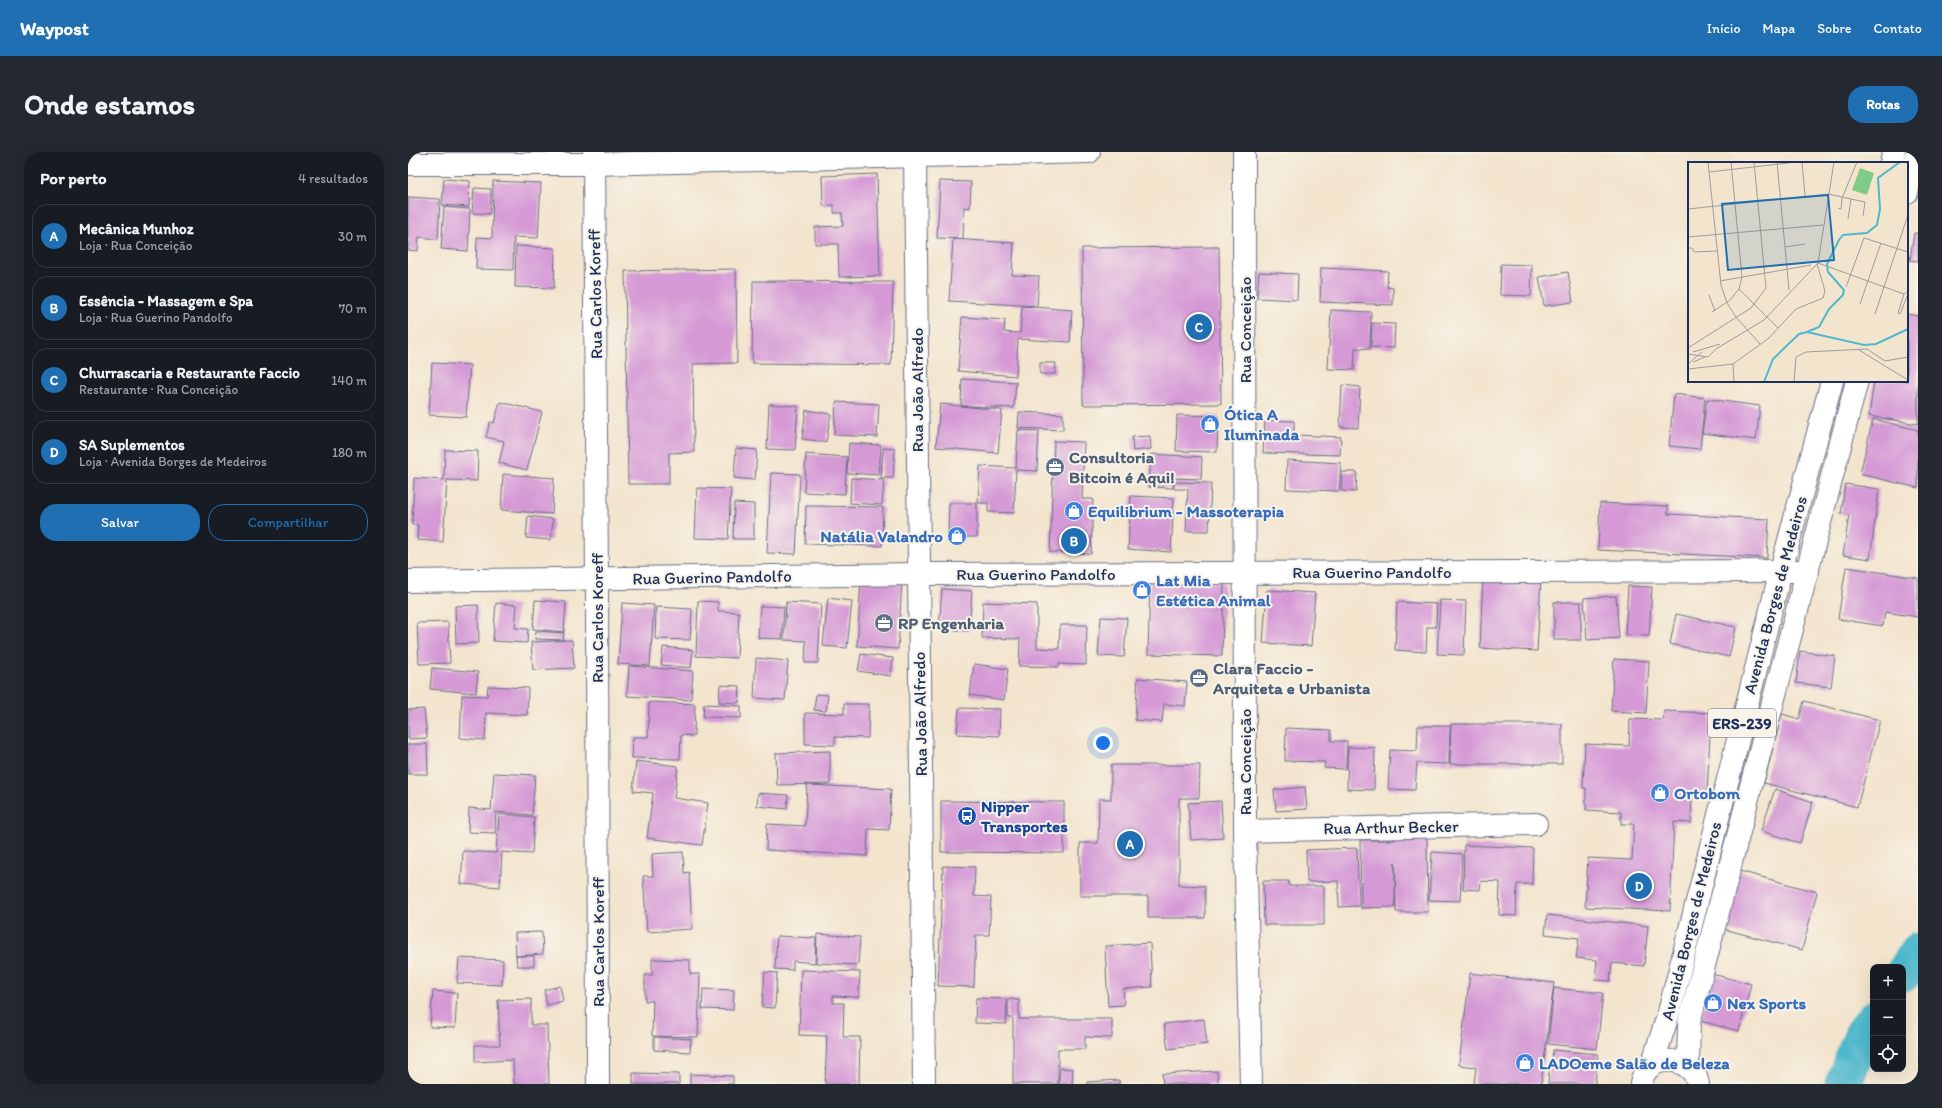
<!DOCTYPE html>
<html lang="pt">
<head>
<meta charset="utf-8">
<style>
  :root { --surface:#171b24; --page:#242831; --text:#f1f3f6; --muted:#9ea1a6; --line:#363941; --accent:#1f6fb2 }
  body { margin:0; font-family:Itim,sans-serif; background:var(--page); color:var(--text) }
  .controls { position:absolute; right:12px; bottom:12px; display:grid; overflow:hidden; border-radius:8px; box-shadow:0 4px 16px #0002 }
  .controls button { width:36px; height:36px; display:grid; place-items:center; padding:0; border:0; border-bottom:1px solid var(--line); background:var(--surface); color:var(--text); font:20px sans-serif }
  .you { position:absolute; left:695px; top:591px; width:14px; height:14px; margin:-10px; border:3px solid #fff; border-radius:50%; background:#1a73e8; box-shadow:0 0 0 6px #1a73e833 }
  .badge { display:grid; place-items:center; width:26px; height:26px; border-radius:50%; background:var(--accent); color:#fff; font-size:13px; font-weight:700 }
  .pin { position:absolute; translate:-50% -50%; border:2px solid #fff; box-shadow:0 1px 4px #0006 }
  .list { margin:0; padding:0; list-style:none }
  h2 { display:flex; justify-content:space-between; align-items:center; height:52px; margin:0; padding:0 16px; font-size:17px }
  h2 small { font-size:13px; font-weight:400; color:var(--muted) }
  .list li { display:grid; grid-template-columns:26px 1fr auto; gap:12px; align-items:center; box-sizing:border-box; height:64px; margin:0 8px 8px; padding:0 8px; border:1px solid var(--line); border-radius:16px }
  .list b { display:block; font-size:15px; white-space:nowrap }
  .list p { margin:0; font-size:13px; white-space:nowrap; color:var(--muted) }
  .list em { font-size:13px; font-style:normal; color:var(--muted) }
  .actions { display:flex; gap:8px; padding:12px 16px }
  .actions a { flex:1; padding:9px 0; border:1px solid var(--accent); border-radius:16px; text-align:center; font-size:14px; color:var(--accent) }
  .actions .main { background:var(--accent); color:#fff }
  .icon { flex:none; width:22px; height:22px; fill:none; stroke:currentColor; stroke-width:2; stroke-linecap:round; stroke-linejoin:round }
  .map { position:relative; flex:none; width:1510px; height:932px; overflow:hidden; border-radius:16px }
  header { display:flex; align-items:center; gap:24px; box-sizing:border-box; height:56px; padding:0 20px; background:var(--accent); color:#fff }
  header strong { font-size:19px }
  nav { display:flex; gap:22px; margin-inline-start:auto; font-size:14px }
  .intro { display:flex; align-items:center; justify-content:space-between; box-sizing:border-box; height:96px; padding:0 24px }
  h1 { margin:0; font-size:28px }
  .button { padding:10px 18px; border-radius:16px; background:var(--accent); color:#fff; font-size:14px; font-weight:700 }
  main { display:flex; gap:24px; padding:0 24px }
  aside { flex:1; background:var(--surface); border-radius:16px; box-shadow:0 4px 16px #0002 }
  .map>svg:first-child { display:block }
</style>
</head>
<body>
<header>
<strong>Waypost</strong>
<nav><a>Início</a><a>Mapa</a><a>Sobre</a><a>Contato</a></nav>
</header>
<div class="intro"><h1>Onde estamos</h1><a class="button">Rotas</a></div>
<main>
<aside>
<h2>Por perto<small>4 resultados</small></h2>
<ul class="list">
<li><span class="badge">A</span><div><b>Mecânica Munhoz</b><p>Loja · Rua Conceição</p></div><em>30 m</em></li>
<li><span class="badge">B</span><div><b>Essência - Massagem e Spa</b><p>Loja · Rua Guerino Pandolfo</p></div><em>70 m</em></li>
<li><span class="badge">C</span><div><b>Churrascaria e Restaurante Faccio</b><p>Restaurante · Rua Conceição</p></div><em>140 m</em></li>
<li><span class="badge">D</span><div><b>SA Suplementos</b><p>Loja · Avenida Borges de Medeiros</p></div><em>180 m</em></li>
</ul>
<div class="actions"><a class="main">Salvar</a><a>Compartilhar</a></div>
</aside>
<div class="map">
<svg width="1510" height="932" viewBox="0 0 1510 932">
  <rect width="100%" height="100%" fill="#f7f3e8"/>
  <filter id="ink" filterUnits="userSpaceOnUse"><feTurbulence type="fractalNoise" baseFrequency=".025" numOctaves="2"/><feDisplacementMap in="SourceGraphic" scale="8" xChannelSelector="R" yChannelSelector="G"/><feConvolveMatrix kernelMatrix="1 2 1 2 8 2 1 2 1" color-interpolation-filters="sRGB"/></filter>
  <filter id="wash" filterUnits="userSpaceOnUse"><feTurbulence type="fractalNoise" baseFrequency=".012" numOctaves="4" result="noise"/><feDisplacementMap in="SourceGraphic" scale="16" xChannelSelector="R" yChannelSelector="G"/><feGaussianBlur stdDeviation="0.9" result="paint"/><feColorMatrix in="noise" values="0 0 0 0 0 0 0 0 0 0 0 0 0 0 0 0 0 1.4 0 .05"/><feComposite in="paint" operator="in"/></filter>
  <g filter="url(#wash)">
    <rect width="100%" height="100%" fill="#f3e4cd"/>
    <g fill="none" stroke-linecap="round" stroke-linejoin="round">
      <g stroke="#4fb8cc" stroke-width="37">
        <polyline points="1495,822 1510,799"/>
        <polyline points="1435,932 1454,883 1465,867"/>
      </g>
    </g>
    <g id="blocks">
      <g fill="#d59ad6">
        <polygon points="469,22 472,124 431,125 430,92 407,92 407,75 435,74 434,61 426,61 426,53 415,54 414,24"/>
        <polygon points="36,27 62,29 61,55 34,53"/>
        <polygon points="85,29 133,31 130,86 106,85 105,118 68,117 69,85 84,86"/>
        <polygon points="532,29 563,30 562,56 556,55 555,87 529,86"/>
        <polygon points="66,36 83,37 82,62 64,61"/>
        <polygon points="0,45 32,47 30,87 11,85 10,99 0,98"/>
        <polygon points="36,55 62,57 60,99 33,97"/>
        <polygon points="1506,81 1510,81 1510,109 1502,108"/>
        <polygon points="545,87 606,91 604,123 631,124 629,154 541,149"/>
        <polygon points="108,94 147,96 146,136 107,135"/>
        <polygon points="811,95 813,252 675,253 674,96"/>
        <polygon points="1093,112 1124,113 1123,144 1092,143"/>
        <polygon points="913,116 980,119 979,135 985,136 985,153 912,150"/>
        <polygon points="328,117 329,211 285,212 286,300 261,301 261,332 220,332 217,119"/>
        <polygon points="851,120 890,122 889,148 849,146"/>
        <polygon points="1160,120 1165,150 1136,154 1131,125"/>
        <polygon points="345,129 485,130 483,213 344,211"/>
        <polygon points="614,154 664,158 662,190 610,187 608,224 550,219 554,165 597,168 596,180 612,181"/>
        <polygon points="923,158 963,160 962,197 947,196 946,218 920,217"/>
        <polygon points="1499,162 1510,164 1510,272 1461,264 1466,229 1499,229"/>
        <polygon points="964,171 987,172 986,196 963,195"/>
        <polygon points="24,211 62,213 58,265 21,263"/>
        <polygon points="632,211 648,211 647,222 632,222"/>
        <polygon points="554,227 608,230 606,256 553,254"/>
        <polygon points="934,233 952,235 950,276 932,275"/>
        <polygon points="1266,242 1297,246 1292,297 1261,294"/>
        <polygon points="1299,247 1352,254 1348,288 1294,281"/>
        <polygon points="92,250 134,260 119,318 91,311 96,289 78,285 82,270 86,271"/>
        <polygon points="428,250 471,252 469,285 426,283"/>
        <polygon points="361,252 390,254 387,298 359,297"/>
        <polygon points="532,252 594,258 590,301 528,295"/>
        <polygon points="398,258 423,262 418,290 394,287"/>
        <polygon points="611,260 655,262 655,278 610,276"/>
        <polygon points="769,263 810,264 809,300 768,299"/>
        <polygon points="1465,267 1510,278 1510,336 1452,322"/>
        <polygon points="857,268 886,269 886,283 933,285 932,303 855,301"/>
        <polygon points="610,278 631,279 629,319 608,318 606,361 580,360 580,351 570,351 572,314 608,316"/>
        <polygon points="742,284 743,297 725,299 724,285"/>
        <polygon points="646,289 676,290 674,347 685,347 683,402 642,400"/>
        <polygon points="441,291 473,293 471,323 439,321"/>
        <polygon points="328,296 349,298 347,328 326,326"/>
        <polygon points="475,296 487,297 485,326 473,326"/>
        <polygon points="37,298 70,299 69,329 39,328 35,390 9,388 10,373 4,373 6,326 36,328"/>
        <polygon points="398,302 439,305 437,342 396,340"/>
        <polygon points="743,302 794,305 793,327 765,326 765,336 741,335"/>
        <polygon points="879,308 933,311 931,339 878,337"/>
        <polygon points="934,320 949,320 948,340 933,339"/>
        <polygon points="363,321 392,322 388,402 359,401"/>
        <polygon points="95,322 146,326 144,362 93,358"/>
        <polygon points="443,326 476,328 474,353 442,351"/>
        <polygon points="766,330 803,331 801,379 778,379 780,337 766,337"/>
        <polygon points="1437,332 1471,337 1462,407 1435,403 1441,363 1433,362"/>
        <polygon points="289,336 323,337 320,387 287,386"/>
        <polygon points="723,344 766,346 763,400 720,397"/>
        <polygon points="326,351 346,352 346,387 325,387"/>
        <polygon points="541,351 569,351 569,385 540,385"/>
        <polygon points="1192,351 1260,354 1260,362 1361,367 1359,406 1190,398"/>
        <polygon points="398,354 475,355 474,394 397,392"/>
        <polygon points="120,364 145,367 143,388 118,386"/>
        <polygon points="1438,415 1510,426 1510,465 1477,460 1475,474 1430,467"/>
        <polygon points="1075,423 1133,426 1129,499 1072,496"/>
        <polygon points="453,427 494,429 490,497 449,494"/>
        <polygon points="742,428 816,430 814,504 740,502"/>
        <polygon points="1220,434 1244,435 1241,484 1217,483"/>
        <polygon points="534,437 564,439 561,479 531,477"/>
        <polygon points="859,438 907,441 903,494 855,491"/>
        <polygon points="1208,444 1211,486 1179,488 1176,446"/>
        <polygon points="420,446 444,449 439,496 415,494"/>
        <polygon points="127,448 158,450 156,480 125,477"/>
        <polygon points="1032,448 1058,449 1056,503 1029,502"/>
        <polygon points="290,449 310,450 310,459 331,460 329,506 288,504"/>
        <polygon points="378,450 413,452 410,511 397,511 398,489 376,488"/>
        <polygon points="575,450 629,452 629,496 651,497 652,473 679,473 678,513 651,512 651,515 611,514 612,487 574,486"/>
        <polygon points="989,450 1029,452 1028,475 1019,475 1018,500 987,498"/>
        <rect x="1146" y="450" width="27" height="38"/>
        <polygon points="88,451 109,453 107,476 120,477 119,491 85,489"/>
        <polygon points="214,451 246,453 242,514 210,512"/>
        <polygon points="70,453 71,491 48,492 47,454"/>
        <polygon points="352,454 376,455 374,487 350,486"/>
        <polygon points="248,455 284,457 282,488 247,487"/>
        <polygon points="1268,462 1328,475 1321,505 1262,492"/>
        <polygon points="693,465 719,466 716,505 690,504"/>
        <polygon points="40,470 42,511 11,512 9,471"/>
        <polygon points="128,479 156,481 155,488 127,487"/>
        <polygon points="164,488 166,516 125,518 123,490"/>
        <polygon points="255,495 285,498 283,516 253,513"/>
        <polygon points="1392,499 1427,504 1423,535 1388,531"/>
        <polygon points="453,502 485,506 483,524 450,519"/>
        <polygon points="348,506 380,509 377,548 346,546"/>
        <polygon points="1206,507 1241,509 1238,561 1203,559"/>
        <polygon points="566,512 600,517 596,548 562,543"/>
        <polygon points="221,514 285,519 283,548 219,544"/>
        <polygon points="24,516 70,520 68,541 22,537"/>
        <polygon points="730,526 779,530 777,554 756,552 754,570 727,568"/>
        <polygon points="312,533 332,534 331,551 311,550"/>
        <polygon points="80,534 120,536 119,563 78,561 77,588 52,586 54,543 79,544"/>
        <polygon points="408,542 420,543 418,559 406,558"/>
        <polygon points="1396,549 1472,568 1449,655 1356,631 1374,562 1391,567"/>
        <polygon points="241,550 287,552 286,584 273,583 272,607 224,606 225,585 240,585"/>
        <polygon points="296,552 333,554 333,566 295,565"/>
        <polygon points="436,552 461,552 460,586 427,585 427,593 397,592 397,561 436,562"/>
        <polygon points="551,556 592,557 591,584 549,582"/>
        <polygon points="16,557 19,586 0,587 0,558"/>
        <polygon points="1256,559 1303,561 1299,643 1284,642 1283,671 1266,670 1262,759 1177,755 1180,706 1224,708 1226,672 1213,672 1213,660 1178,658 1178,636 1175,636 1177,592 1221,594 1222,567 1255,568"/>
        <polygon points="1043,572 1154,572 1154,612 1042,612"/>
        <polygon points="1010,574 1042,574 1041,612 1009,611 1007,638 980,637 982,598 1009,599"/>
        <polygon points="878,576 923,578 923,589 939,589 938,617 916,616 917,610 877,609"/>
        <polygon points="0,592 19,592 20,622 0,622"/>
        <polygon points="940,595 967,596 966,638 939,637"/>
        <polygon points="422,599 422,632 369,633 368,601"/>
        <polygon points="228,609 270,614 266,646 300,651 294,693 239,686 245,641 225,639"/>
        <polygon points="703,613 792,613 791,646 771,646 771,733 797,734 797,766 740,766 740,744 672,744 672,691 690,691 691,647 703,647"/>
        <polygon points="86,621 127,623 124,663 88,660 87,681 60,680 61,656 83,658"/>
        <polygon points="399,633 483,637 481,678 460,677 459,704 358,698 359,672 397,674"/>
        <polygon points="897,635 899,657 868,659 866,638"/>
        <polygon points="1367,637 1405,650 1392,691 1353,679"/>
        <polygon points="350,641 380,643 379,657 349,654"/>
        <polygon points="533,649 656,650 656,701 533,700"/>
        <polygon points="813,649 815,686 783,688 780,651"/>
        <polygon points="91,662 126,665 124,702 94,700 92,735 53,732 55,699 88,701"/>
        <polygon points="987,685 1019,685 1020,760 988,760 987,710 987,755 953,756 952,688 987,688"/>
        <polygon points="1056,693 1125,696 1124,732 1109,732 1108,764 1091,763 1092,730 1073,729 1072,738 1055,737"/>
        <polygon points="949,696 951,754 931,755 930,729 899,730 898,698"/>
        <polygon points="275,700 276,721 281,720 284,777 239,780 235,724 245,724 244,702"/>
        <polygon points="1024,700 1054,702 1052,749 1021,748"/>
        <polygon points="535,714 567,715 566,744 583,745 581,783 568,783 566,835 530,834"/>
        <polygon points="1331,719 1409,740 1394,798 1316,777"/>
        <polygon points="855,729 881,729 881,734 916,734 916,773 856,773"/>
        <polygon points="1139,763 1240,774 1236,814 1204,811 1202,829 1187,828 1189,808 1168,806 1171,786 1137,782"/>
        <polygon points="134,780 135,802 108,804 107,781"/>
        <polygon points="409,782 452,785 450,813 408,811"/>
        <polygon points="369,784 408,786 407,811 385,809 385,818 367,817"/>
        <polygon points="742,791 744,835 715,837 716,853 700,854 697,794"/>
        <polygon points="108,804 126,804 126,814 109,814"/>
        <polygon points="51,806 95,808 94,833 49,831"/>
        <polygon points="244,807 282,808 282,822 292,822 290,885 244,884 245,849 237,849 237,823 244,823"/>
        <polygon points="393,818 452,820 451,845 425,844 425,851 436,851 435,885 452,885 451,932 417,932 419,884 391,883"/>
        <polygon points="357,820 369,821 367,856 354,855"/>
        <polygon points="1062,821 1146,831 1133,932 1066,932 1068,915 1051,913"/>
        <polygon points="1304,822 1343,832 1331,879 1292,869"/>
        <polygon points="152,834 155,849 139,853 136,838"/>
        <polygon points="1146,836 1195,841 1189,897 1140,892"/>
        <polygon points="295,837 326,838 325,858 294,857"/>
        <polygon points="25,839 49,841 47,876 22,875"/>
        <polygon points="568,846 599,847 598,872 567,871"/>
        <polygon points="123,847 123,873 139,873 141,932 106,932 105,908 67,910 67,893 92,893 90,848"/>
        <polygon points="600,847 611,848 611,867 704,867 704,886 677,885 677,897 650,897 650,932 605,932 605,866 600,866"/>
        <polygon points="796,867 799,892 760,897 756,872"/>
        <polygon points="246,885 283,887 282,900 246,898"/>
        <polygon points="1145,898 1190,902 1187,932 1140,932 1142,908 1144,908"/>
        <polygon points="652,916 665,917 664,932 651,932"/>
        <polygon points="809,919 810,932 755,932 754,922"/>
        <polygon points="225,921 271,922 271,932 225,932"/>
        <polygon points="282,922 325,924 325,932 282,932"/>
        <polygon points="711,928 711,932 679,932 679,930"/>
      </g>
    </g>
  </g>
  <g filter="url(#ink)">
    <use href="#blocks" fill-opacity="0" stroke="#676e85" stroke-width="1"/>
    <g fill="none" stroke-linecap="round" stroke-linejoin="round">
      <g stroke="#676e85" stroke-width="24">
        <g id="minor">
          <polyline points="186,0 189,426 190,932"/>
          <polyline points="507,0 516,932"/>
          <polyline points="0,12 186,12 681,0"/>
          <polyline points="0,429 510,422 1400,419"/>
          <polyline points="837,679 1128,672"/>
        </g>
      </g>
      <g stroke="#676e85" stroke-width="24">
        <g id="major">
          <polyline points="836,0 837,679 843,932"/>
          <polyline points="1483,11 1486,0"/>
          <polyline points="1499,40 1509,0"/>
          <polyline points="1244,913 1261,860 1373,418 1424,229"/>
          <polyline points="1280,914 1281,871 1449,229"/>
          <path d="M1233,932C1237,900 1285,902 1290,932"/>
        </g>
      </g>
      <use href="#minor" stroke="#fff" stroke-width="22"/>
      <use href="#major" stroke="#fff" stroke-width="22"/>
    </g>
  </g>
  <defs>
    <g id="shop-disc" transform="scale(1)"><circle r="9.5" fill="#3f7fe0" stroke="#f7f3e8"/><path d="M-5-2.5h2.3a2.7 3.5 0 0 1 5.4 0H5L5.5 6h-11ZM-1.5-2.5h3a1.5 2.3 0 0 0-3 0Z" fill="#fff"/></g>
    <g id="office-disc" transform="scale(1)"><circle r="9.5" fill="#5c6f8a" stroke="#f7f3e8"/><path d="M-6-3h4V-5.5h4V-3h4V5H-6ZM-1-4.5V-3h2v-1.5ZM-6 0V1H6V0Z" fill="#fff"/></g>
    <g id="bus-disc" transform="scale(1)"><circle r="9.5" fill="#1a4fb4" stroke="#f7f3e8"/><path d="M-5-6H5V4H4V6H2V4H-2V6H-4V4H-5ZM-3.5-4V0h7V-4ZM-3.5 1.2v1.5H-2V1.2ZM2 1.2v1.5H3.5V1.2Z" fill="#fff"/></g>
  </defs>
  <g fill-rule="evenodd">
    <use href="#shop-disc" x="802" y="272"/>
    <use href="#office-disc" x="647" y="315"/>
    <use href="#shop-disc" x="666" y="359"/>
    <use href="#shop-disc" x="549" y="384"/>
    <use href="#shop-disc" x="734" y="438"/>
    <use href="#office-disc" x="476" y="471"/>
    <use href="#office-disc" x="791" y="526"/>
    <use href="#shop-disc" x="1252" y="641"/>
    <use href="#bus-disc" x="559" y="664"/>
    <use href="#shop-disc" x="1305" y="851"/>
    <use href="#shop-disc" x="1117" y="911"/>
  </g>
  <g text-anchor="middle" dominant-baseline="central" stroke-width="4" stroke-linejoin="round" paint-order="stroke">
    <rect fill="#f7f3e8" stroke="#5d6a87" stroke-width="1" x="1300" y="557" width="68" height="28" rx="3"/>
    <g font-size="16" font-weight="bold" fill="#1b2f5e">
      <text x="1334" y="571">ERS-239</text>
    </g>
    <g font-size="17" fill="#1b2f5e" stroke="#f7f3e8">
      <text transform="translate(187 142) rotate(-91)">Rua Carlos Koreff</text>
      <text transform="translate(837 178) rotate(-90)">Rua Conceição</text>
      <text transform="translate(509 238) rotate(-90)">Rua João Alfredo</text>
      <text x="964" y="420">Rua Guerino Pandolfo</text>
      <text x="628" y="422">Rua Guerino Pandolfo</text>
      <text transform="translate(304 425) rotate(-1)">Rua Guerino Pandolfo</text>
      <text transform="translate(1367 443) rotate(-75)">Avenida Borges de Medeiros</text>
      <text transform="translate(189 466) rotate(-90)">Rua Carlos Koreff</text>
      <text transform="translate(512 562) rotate(-91)">Rua João Alfredo</text>
      <text transform="translate(837 610) rotate(-90)">Rua Conceição</text>
      <text transform="translate(983 675) rotate(-1)">Rua Arthur Becker</text>
      <text transform="translate(1283 769) rotate(-76)">Avenida Borges de Medeiros</text>
      <text transform="translate(190 790) rotate(-90)">Rua Carlos Koreff</text>
    </g>
    <g font-size="17" font-weight="bold" fill="#366cbe" stroke="#f7f3e8" text-anchor="start">
      <text x="816" y="262">Ótica A<tspan x="816" dy="20">Iluminada</tspan></text>
      <text x="680" y="359">Equilibrium - Massoterapia</text>
      <text x="535" y="384" text-anchor="end">Natália Valandro</text>
      <text x="748" y="428">Lat Mia<tspan x="748" dy="20">Estética Animal</tspan></text>
      <text x="1266" y="641">Ortobom</text>
      <text x="1319" y="851">Nex Sports</text>
      <text x="1131" y="911">LADOeme Salão de Beleza</text>
    </g>
    <g font-size="17" font-weight="bold" fill="#4e5e75" stroke="#f7f3e8" text-anchor="start">
      <text x="661" y="305">Consultoria<tspan x="661" dy="20">Bitcoin é Aqui!</tspan></text>
      <text x="490" y="471">RP Engenharia</text>
      <text x="805" y="516">Clara Faccio -<tspan x="805" dy="20">Arquiteta e Urbanista</tspan></text>
    </g>
    <g font-size="17" font-weight="bold" fill="#164399" stroke="#f7f3e8" text-anchor="start">
      <text x="573" y="654">Nipper<tspan x="573" dy="20">Transportes</tspan></text>
    </g>
  </g>
  <g transform="translate(1280 10)">
    <rect width="220" height="220" fill="#f3e4cd"/>
    <path d="M172,6L186,11L179,33L164,28Z" fill="#81cb88"/>
    <path fill="none" stroke="#4fb8cc" stroke-width="2" d="M119,170L131,165L141,147L155,133L156,128L140,110L139,102L151,78L155,73L179,71L189,63L192,47L190,16L212,0M76,220L85,197L111,172L119,170L176,183L188,182L220,167"/>
    <path fill="none" stroke="#9d9ca1" stroke-width="1" d="M20,0L33,123L39,141L48,155L72,182M89,0L101,128M114,0L117,34M21,10L109,0M150,46L153,47L154,36L169,0M0,47L140,32L177,40L175,54M160,57L163,37M0,75L135,63M97,85L117,82M0,86H4L6,90L29,89M130,101L216,132L220,129M32,119L123,103M158,125L176,76L220,90M51,127L90,166M21,133L27,149M172,142L193,81M24,150L42,138L51,127L54,115L43,0M187,152L220,53M212,152L210,151L216,132M212,152L220,132M0,186L63,146L78,126L66,0M171,188L220,218M5,190L32,182M0,192L20,195L28,187L76,158L130,101L146,0M5,200L17,195M0,202L14,190M45,202L81,176L108,147L135,136L137,129L129,102M0,207L45,202L46,220M106,220L108,195L118,190L179,187L197,199L220,195"/>
    <path fill="#1f6fb2" fill-opacity="0.15" stroke="#1f6fb2" stroke-width="2" d="M140,33L146,98L40,108L34,42Z"/>
    <rect width="220" height="220" fill="none" stroke="#1b2f5e" stroke-width="2"/>
  </g>
</svg>
<div class="controls">
<button>+</button>
<button>−</button>
<button><svg class="icon" aria-label="locate" viewBox="0 0 24 24"><circle cx="12" cy="12" r="6"/><path d="M12 2v4M12 18v4M2 12h4M18 12h4"/></svg></button>
</div>
<div class="you"></div>
<div class="pin badge" style="left:722px;top:692px">A</div>
<div class="pin badge" style="left:666px;top:389px">B</div>
<div class="pin badge" style="left:791px;top:175px">C</div>
<div class="pin badge" style="left:1231px;top:734px">D</div>
</div>
</main>
</body>
</html>
